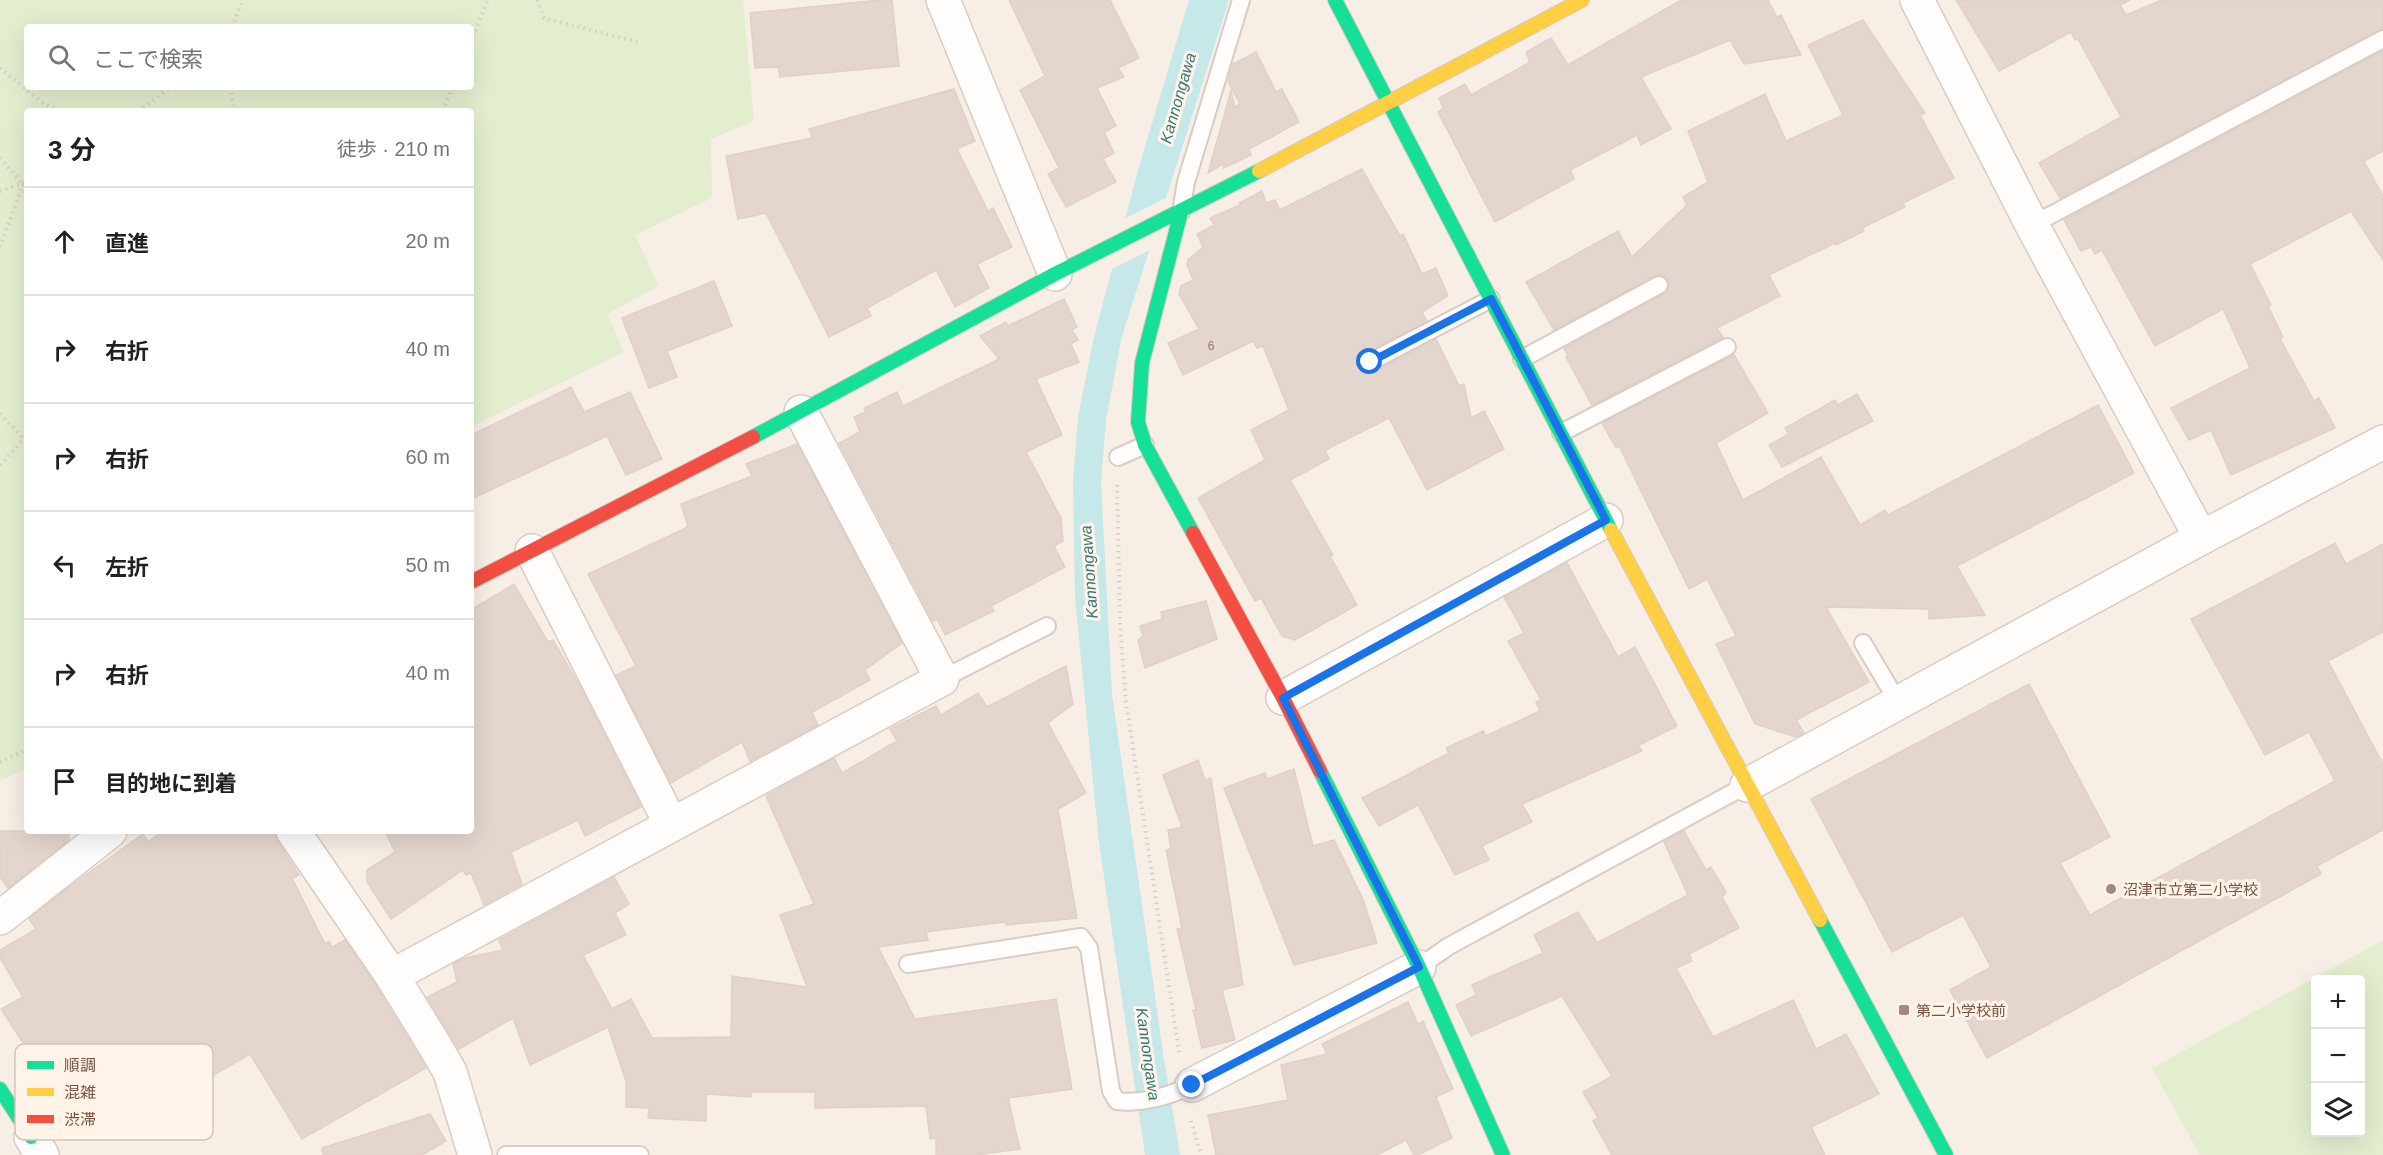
<!DOCTYPE html>
<html lang="ja">
<head>
<meta charset="utf-8">
<style>
  :root { --surface:#fff; --page:#f6f6f6; --text:#202124; --muted:#757577; --line:#e0e0e0 }
  body { margin:0; font-family:Helvetica,"Noto Sans JP",sans-serif; background:var(--page); color:var(--text) }
  .controls { position:absolute; right:18px; bottom:18px; display:grid; overflow:hidden; border-radius:6px; box-shadow:0 6px 24px #0002 }
  .controls button { width:54px; height:54px; display:grid; place-items:center; padding:0; border:0; border-bottom:2px solid var(--line); background:var(--surface); color:var(--text); font:30px sans-serif }
  .stop { position:absolute; width:18px; height:18px; margin:-14px; border:4px solid #1a73e8; border-radius:50%; background:#fff }
  .stop.end { background:#1a73e8; border-color:#fff; box-shadow:0 2px 6px #0008 }
  .list { margin:0; padding:0; list-style:none }
  h2 { display:flex; justify-content:space-between; align-items:center; height:78px; margin:0; padding:0 24px; font-size:26px }
  h2 small { font-size:20px; font-weight:400; color:var(--muted) }
  .list li { display:grid; grid-template-columns:39px 1fr auto; gap:18px; align-items:center; box-sizing:border-box; height:108px; padding:0 24px; border-top:2px solid var(--line) }
  .list b { display:block; font-size:22px; white-space:nowrap }
  .list em { font-size:20px; font-style:normal; color:var(--muted) }
  .icon { flex:none; width:33px; height:33px; fill:none; stroke:currentColor; stroke-width:2; stroke-linecap:round; stroke-linejoin:round }
  .map { position:relative; flex:none; width:2383px; height:1155px; overflow:hidden }
  .search { position:absolute; background:var(--surface); box-shadow:0 6px 24px #0002; left:24px; top:24px; width:450px; height:66px; display:flex; align-items:center; gap:15px; box-sizing:border-box; padding:0 21px; border-radius:6px; color:var(--muted); font-size:22px }
  .panel { position:absolute; background:var(--surface); box-shadow:0 6px 24px #0002; left:24px; top:108px; width:450px; height:726px; border-radius:6px }
  .map>svg:first-child { display:block }
</style>
</head>
<body>
<div class="map">
<svg width="2383" height="1155" viewBox="0 0 2383 1155">
  <rect width="100%" height="100%" fill="#f7efe6"/>
  <g fill="#e3eecf" fill-rule="evenodd">
    <path d="M0,0H743L754,121L711,139L712,198L635,235L659,286L607,314L624,352L471,427V111H27V768L0,781ZM27,27H471V87H27Z"/>
    <path d="M2383,940V1155H2200L2152,1068ZM2316,980H2360V1132H2316Z"/>
  </g>
  <polygon fill="#c7e8e8" points="1189,0 1229,0 1122,336 1106,420 1101,482 1112,694 1164,1059 1180,1155 1145,1155 1099,843 1075,598 1073,480 1078,417 1094,337 1138,170"/>
  <polygon fill="#f7efe6" points="1170,196 1154,248 1108,271 1122,220"/>
  <g fill="#e4d6cd" stroke="#e0d1c8" stroke-width="1.5">
    <polygon points="880,0 892,0 899,66 780,77 778,67 755,68 750,13"/>
    <polygon points="1009,0 1110,0 1139,58 1118,68 1124,77 1097,88 1116,126 1104,132 1114,153 1103,159 1116,182 1066,207 1048,174 1059,168 1020,90 1045,76"/>
    <polygon points="1681,0 1768,0 1777,17 1781,15 1801,55 1744,64 1730,40 1641,77 1671,129 1641,145 1637,135 1570,170 1574,179 1495,222 1438,112 1443,108 1439,98 1465,84 1471,95 1530,62 1526,52 1551,38 1568,65"/>
    <polygon points="1956,0 2130,0 2120,5 2126,15 2162,0 2383,0 2383,29 2060,198 2039,163 2121,117 2078,39 2075,40 2071,32 1999,71"/>
    <polygon points="1863,20 1925,113 1920,115 1954,178 1903,203 1905,207 1862,228 1864,231 1836,245 1835,243 1769,275 1780,296 1717,328 1723,337 1592,405 1566,357 1568,356 1564,348 1664,294 1668,290 1668,281 1664,276 1654,276 1554,330 1526,282 1618,231 1632,257 1687,205 1683,197 1708,182 1688,131 1765,94 1786,141 1843,115 1808,45"/>
    <polygon points="2383,51 2383,151 2364,161 2383,196 2383,260 2351,211 2250,264 2271,305 2268,306 2283,337 2280,339 2314,401 2319,398 2335,428 2231,475 2211,430 2189,440 2171,408 2250,368 2223,309 2155,346 2102,250 2095,254 2091,247 2081,251 2064,220"/>
    <polygon points="1256,52 1276,92 1282,89 1299,122 1249,149 1251,155 1224,168 1223,164 1208,173 1231,91 1235,107 1240,104 1228,81 1233,64"/>
    <polygon points="954,89 975,141 957,149 988,211 993,208 1012,247 977,264 989,288 955,307 936,270 867,308 871,316 829,337 766,213 738,219 726,156 812,138 809,129"/>
    <polygon points="1362,169 1400,236 1403,234 1422,274 1436,268 1448,296 1422,312 1427,321 1365,353 1361,357 1360,366 1365,371 1374,372 1436,339 1459,386 1464,384 1471,418 1484,411 1504,449 1427,490 1389,418 1325,450 1329,459 1290,480 1333,555 1330,556 1357,605 1295,640 1282,636 1261,598 1255,601 1198,498 1265,460 1251,430 1289,410 1263,346 1257,348 1253,341 1183,375 1168,343 1199,329 1179,294 1181,286 1193,280 1187,265 1188,260 1203,247 1197,234 1214,225 1210,218 1240,205 1239,203 1262,191 1266,203 1275,200 1280,210"/>
    <polygon points="714,281 732,326 667,351 677,377 649,388 622,318"/>
    <polygon points="1064,299 1077,327 1072,330 1078,340 1071,344 1079,362 1036,379 1062,435 1026,452 1061,518 1063,541 1054,546 1065,567 991,606 994,611 945,635 937,619 933,621 839,443 860,432 854,417 866,412 864,408 897,392 903,406 999,359 980,336 1006,322 1008,326"/>
    <polygon points="1734,355 1768,413 1716,443 1743,500 1821,457 1860,525 1885,510 1888,515 2098,405 2134,473 1957,566 1985,615 1929,619 1929,609 1826,607 1869,682 1796,720 1804,733 1796,737 1755,724 1716,644 1736,636 1707,579 1689,589 1619,446 1616,448 1602,423"/>
    <polygon points="571,387 584,412 630,392 662,459 626,475 607,436 471,499 471,435"/>
    <polygon points="1857,394 1873,421 1782,467 1769,445 1789,434 1785,428 1835,400 1838,405"/>
    <polygon points="797,444 902,643 865,670 870,680 812,712 818,725 750,761 742,742 671,783 616,675 636,666 588,574 688,527 681,504 752,476 746,464"/>
    <polygon points="2335,543 2346,564 2383,544 2383,632 2328,661 2383,764 2383,830 2317,866 2321,874 1987,1058 1950,990 1991,967 1963,915 1892,952 1811,799 2029,684 2110,837 2060,863 2090,915 2335,781 2309,732 2265,755 2191,619"/>
    <polygon points="1567,563 1618,657 1635,647 1677,726 1639,745 1642,751 1522,804 1532,822 1482,846 1489,860 1455,875 1418,805 1379,826 1362,798 1449,753 1446,748 1483,731 1486,736 1540,711 1536,702 1541,700 1508,641 1524,633 1504,597"/>
    <polygon points="514,584 548,642 553,640 582,690 641,807 585,836 578,820 511,852 522,884 484,905 471,873 466,875 463,870 391,919 367,882 367,870 395,852 385,831 471,831 471,610"/>
    <polygon points="1206,601 1217,639 1145,668 1138,640 1143,636 1140,626 1162,619 1161,612"/>
    <polygon points="1066,666 1073,704 1048,723 1086,793 1058,809 1077,918 1006,925 1005,922 940,930 926,932 928,940 878,947 915,1019 1056,999 1072,1089 1008,1098 1020,1149 976,1155 936,1155 936,1138 930,1139 926,1106 815,1108 815,1092 752,1092 751,1097 706,1094 706,1121 648,1118 649,1108 626,1107 626,1081 608,1027 530,1065 513,1018 459,1049 427,997 457,982 453,964 465,958 503,950 499,940 614,877 629,904 615,913 626,935 583,955 612,1009 631,999 652,1038 731,1037 732,976 807,987 780,915 814,904 766,796 834,758 842,773 897,741 890,729 936,706 941,715 978,693 987,707"/>
    <polygon points="1198,760 1205,780 1211,778 1243,985 1222,990 1235,1040 1202,1048 1193,1010 1196,1010 1177,929 1182,928 1166,850 1171,849 1168,830 1182,827 1163,775"/>
    <polygon points="1294,769 1313,846 1334,840 1363,899 1377,943 1294,965 1224,788 1265,773 1267,779"/>
    <polygon points="0,831 69,831 69,840 8,888 0,877"/>
    <polygon points="163,831 273,831 278,842 299,875 292,878 325,944 329,941 332,947 345,940 376,986 426,1068 302,1139 250,1054 122,1128 114,1115 83,1135 1,1009 23,997 0,958 0,950 36,929 29,919 70,886 143,834 148,842"/>
    <polygon points="1684,831 1706,870 1711,867 1726,892 1722,897 1739,928 1689,954 1692,961 1676,968 1713,1037 1793,1000 1816,1049 1846,1034 1879,1094 1811,1127 1825,1155 1612,1155 1593,1121 1598,1118 1583,1092 1612,1076 1562,996 1471,1036 1456,1005 1476,995 1472,985 1543,953 1534,935 1578,912 1597,943 1688,895 1664,842"/>
    <polygon points="1408,1002 1418,1024 1423,1021 1453,1089 1436,1097 1452,1138 1418,1155 1414,1155 1406,1140 1377,1155 1216,1155 1208,1115 1288,1100 1281,1065 1327,1054 1322,1044"/>
    <polygon points="430,1114 446,1141 422,1155 323,1155 322,1148"/>
  </g>
  <g fill="none" stroke-linecap="round" stroke-linejoin="round">
    <g stroke="#d8ccc4" stroke-width="20">
      <g id="lane">
        <polyline points="1181,212 1186,182 1241,0"/>
        <polyline points="2032,225 2383,39"/>
        <polyline points="1522,359 1659,285"/>
        <polyline points="1370,362 1491,299"/>
        <polyline points="1561,433 1727,347"/>
        <polyline points="1118,457 1145,445"/>
        <polyline points="1863,643 1899,704"/>
        <polyline points="942,679 1047,626"/>
        <path d="M908,964L1081,937L1089,948L1111,1091L1117,1101C1141,1104 1170,1096 1192,1085"/>
        <polyline points="1419,967 1449,946 1747,785"/>
        <polyline points="506,1155 640,1155"/>
      </g>
    </g>
    <g stroke="#d8ccc4" stroke-width="36">
      <g id="street">
        <polyline points="943,0 1055,274"/>
        <polyline points="1917,0 2032,225 2201,538"/>
        <polyline points="532,551 671,824"/>
        <polyline points="1283,698 1606,520"/>
        <polyline points="1747,785 2201,538 2383,442"/>
        <polyline points="293,831 392,976 435,1046 450,1072 475,1155"/>
        <polyline points="0,918 110,831"/>
        <polyline points="392,976 942,679 801,412"/>
        <polyline points="1192,1085 1419,967"/>
        <polyline points="31,1137 42,1155"/>
      </g>
    </g>
    <g stroke="#d8cbc2" stroke-width="16">
      <g id="fast">
        <polyline points="1335,0 1611,530"/>
        <polyline points="1181,212 1142,363 1138,422 1145,445 1193,533"/>
        <polyline points="753,437 1055,274 1259,171"/>
        <polyline points="1320,771 1419,967 1503,1155"/>
        <polyline points="1820,920 1946,1155"/>
        <polyline points="0,1089 31,1137"/>
      </g>
    </g>
    <g stroke="#d8cbc2" stroke-width="16">
      <g id="slow">
        <polyline points="1259,171 1582,0"/>
        <polyline points="1611,530 1820,920"/>
      </g>
    </g>
    <g stroke="#d8cbc2" stroke-width="16">
      <g id="jam">
        <polyline points="1193,533 1283,698 1320,771"/>
        <polyline points="471,582 753,437"/>
      </g>
    </g>
    <g stroke="#d8cdc7" stroke-width="4" stroke-dasharray="1.5 4.5" stroke-linecap="butt">
      <polyline points="537,0 544,18 638,42"/>
      <polyline points="232,27 243,0"/>
      <polyline points="471,42 488,0"/>
      <polyline points="0,68 42,102 58,111"/>
      <polyline points="230,87 234,111"/>
      <polyline points="138,111 171,87"/>
      <polyline points="443,111 452,87"/>
      <polyline points="0,158 23,184 27,203"/>
      <polyline points="0,191 27,182"/>
      <polyline points="0,247 23,184"/>
      <polyline points="0,414 24,439"/>
      <polyline points="0,465 27,435"/>
      <polyline points="1117,485 1120,624 1126,702 1179,1052"/>
      <polyline points="0,762 27,749"/>
      <polyline points="1191,1121 1201,1155"/>
    </g>
    <use href="#lane" stroke="#fefdfb" stroke-width="16"/>
    <use href="#street" stroke="#fefdfb" stroke-width="33"/>
    <use href="#fast" stroke="#16e098" stroke-width="14"/>
    <use href="#slow" stroke="#ffcf43" stroke-width="14"/>
    <use href="#jam" stroke="#f24e42" stroke-width="14"/>
  </g>
  <g fill="none" stroke-linecap="round" stroke-linejoin="round">
    <polyline stroke="#1a73e8" stroke-width="8" points="1192,1085 1419,967 1283,698 1606,520 1491,299 1370,362"/>
  </g>
  <g fill="#a48a7d" stroke="#fff4e7" stroke-width="2">
    <circle cx="2111" cy="889" r="6"/>
    <rect x="1898" y="1004" width="12" height="12" rx="3"/>
  </g>
  <g text-anchor="middle" dominant-baseline="central" stroke-width="6" stroke-linejoin="round" paint-order="stroke">
    <g font-size="12" fill="#947668">
      <text x="1211" y="346">6</text>
    </g>
    <g font-size="15" fill="#775344" stroke="#fff4e7" text-anchor="start">
      <text x="2123" y="889">沼津市立第二小学校</text>
      <text x="1916" y="1010">第二小学校前</text>
    </g>
    <g font-size="16" font-style="italic" fill="#36777e" stroke="#fff4e7">
      <text transform="translate(1178 98) rotate(-74)">Kannongawa</text>
      <text transform="translate(1089 572) rotate(-94)">Kannongawa</text>
      <text transform="translate(1148 1054) rotate(82)">Kannongawa</text>
    </g>
  </g>
  <rect x="15" y="1044" width="198" height="96" rx="9" fill="#fff4e7" stroke="#d6c4b6" stroke-width="1.5"/>
  <rect x="27" y="1061" width="27" height="8" fill="#16e098"/>
  <rect x="27" y="1088" width="27" height="8" fill="#ffcf43"/>
  <rect x="27" y="1115" width="27" height="8" fill="#f24e42"/>
  <g font-size="16" fill="#775344">
    <text x="64" y="1071">順調</text>
    <text x="64" y="1098">混雑</text>
    <text x="64" y="1125">渋滞</text>
  </g>
</svg>
<div class="controls">
<button>+</button>
<button>−</button>
<button><svg class="icon" aria-label="layers" viewBox="0 0 24 24"><path d="M12 4l9 5-9 5-9-5zM3 14l9 5 9-5"/></svg></button>
</div>
<div class="stop" style="left:1370px;top:362px"></div>
<div class="stop end" style="left:1192px;top:1085px"></div>
<div class="search"><svg class="icon" aria-label="search" viewBox="0 0 24 24"><circle cx="10" cy="10" r="6"/><path d="M15 15l6 6"/></svg>ここで検索</div>
<section class="panel">
<h2>3 分<small>徒歩 · 210 m</small></h2>
<ul class="list">
<li><svg class="icon" aria-label="ahead" viewBox="0 0 24 24"><path d="M12 20V5M6 11l6-6 6 6"/></svg><div><b>直進</b></div><em>20 m</em></li>
<li><svg class="icon" aria-label="right" viewBox="0 0 24 24"><path d="M7 20v-9h11M14 6l5 5-5 5"/></svg><div><b>右折</b></div><em>40 m</em></li>
<li><svg class="icon" aria-label="right" viewBox="0 0 24 24"><path d="M7 20v-9h11M14 6l5 5-5 5"/></svg><div><b>右折</b></div><em>60 m</em></li>
<li><svg class="icon" aria-label="left" viewBox="0 0 24 24"><path d="M17 20v-9H6M10 6l-5 5 5 5"/></svg><div><b>左折</b></div><em>50 m</em></li>
<li><svg class="icon" aria-label="right" viewBox="0 0 24 24"><path d="M7 20v-9h11M14 6l5 5-5 5"/></svg><div><b>右折</b></div><em>40 m</em></li>
<li><svg class="icon" aria-label="arrive" viewBox="0 0 24 24"><path d="M6 21V4h12l-3 4 3 4H6"/></svg><div><b>目的地に到着</b></div></li>
</ul>
</section>
</div>
</body>
</html>
